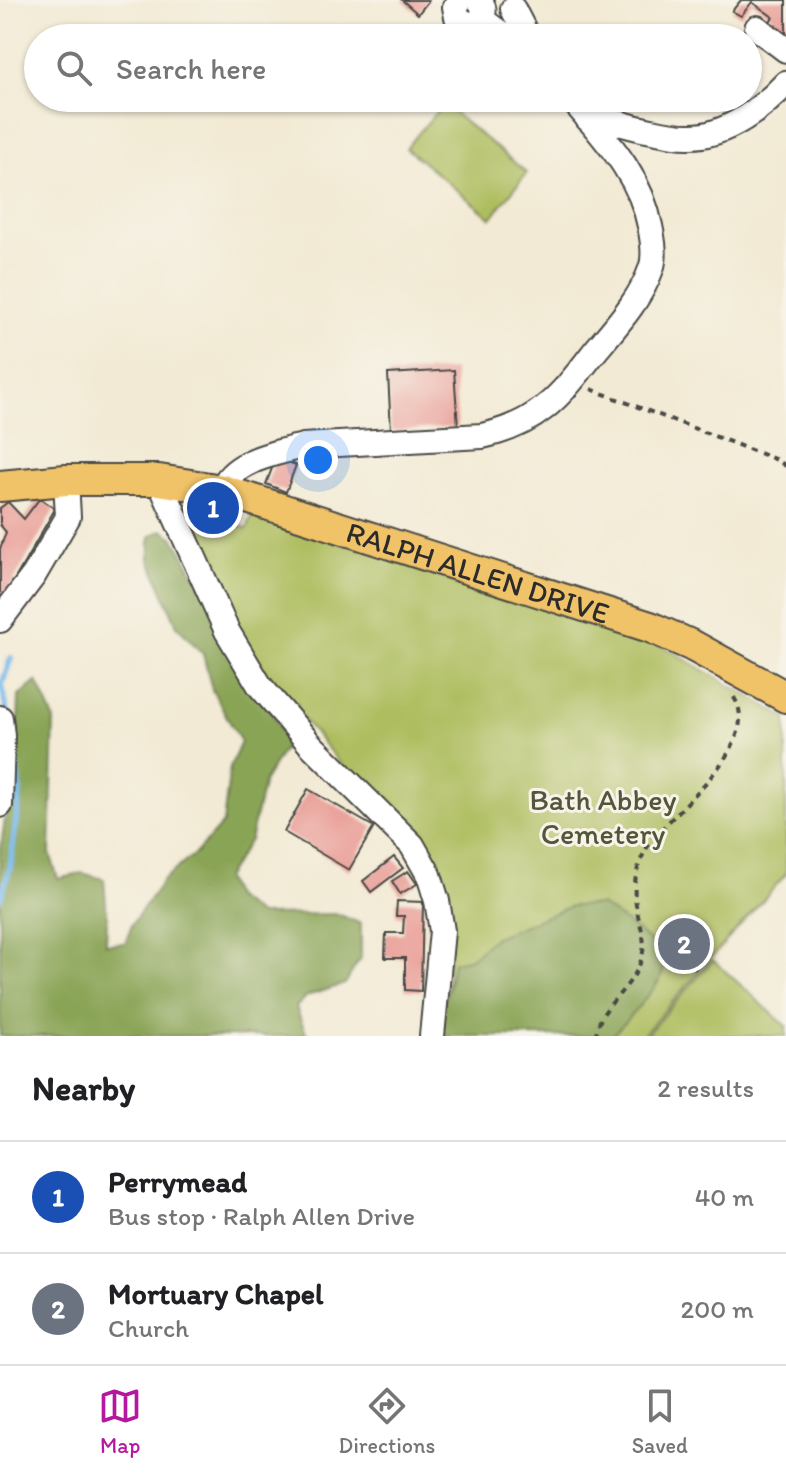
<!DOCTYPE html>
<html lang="en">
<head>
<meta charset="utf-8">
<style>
  :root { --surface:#fff; --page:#f6f6f6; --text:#202124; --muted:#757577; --line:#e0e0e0; --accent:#b5179e }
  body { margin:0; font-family:Itim,sans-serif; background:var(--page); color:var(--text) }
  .you { position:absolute; left:318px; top:460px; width:28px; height:28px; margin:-20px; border:6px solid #fff; border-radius:50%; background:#1a73e8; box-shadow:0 0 0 12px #1a73e833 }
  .badge { display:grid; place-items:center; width:52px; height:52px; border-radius:50%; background:var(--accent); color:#fff; font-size:26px; font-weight:700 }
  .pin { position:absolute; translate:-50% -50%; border:4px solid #fff; box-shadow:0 2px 8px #0006 }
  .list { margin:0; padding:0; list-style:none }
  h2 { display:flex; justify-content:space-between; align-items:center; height:104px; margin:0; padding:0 32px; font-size:34px }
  h2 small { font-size:26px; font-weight:400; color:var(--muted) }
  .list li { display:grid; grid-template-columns:52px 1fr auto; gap:24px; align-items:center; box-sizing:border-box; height:112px; padding:0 32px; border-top:2px solid var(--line) }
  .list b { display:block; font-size:30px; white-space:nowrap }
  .list p { margin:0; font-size:26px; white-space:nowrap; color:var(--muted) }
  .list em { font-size:26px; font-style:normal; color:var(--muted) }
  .icon { flex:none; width:44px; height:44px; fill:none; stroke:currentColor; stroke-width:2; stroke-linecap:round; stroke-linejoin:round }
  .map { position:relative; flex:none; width:786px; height:1036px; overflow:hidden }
  .search { position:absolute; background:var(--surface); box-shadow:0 2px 6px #0004; left:24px; right:24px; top:24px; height:88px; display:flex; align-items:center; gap:20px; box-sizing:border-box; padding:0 28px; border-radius:44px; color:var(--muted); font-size:30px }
  .sheet { height:328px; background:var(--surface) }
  nav { display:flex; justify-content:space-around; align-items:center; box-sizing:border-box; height:112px; border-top:2px solid var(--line); background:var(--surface); font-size:22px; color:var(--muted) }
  nav a { display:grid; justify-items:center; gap:4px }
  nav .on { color:var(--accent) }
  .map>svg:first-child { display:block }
</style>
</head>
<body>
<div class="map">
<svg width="786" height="1036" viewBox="0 0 786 1036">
  <rect width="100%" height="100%" fill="#f7f3e8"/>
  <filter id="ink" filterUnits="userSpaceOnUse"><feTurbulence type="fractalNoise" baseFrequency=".0125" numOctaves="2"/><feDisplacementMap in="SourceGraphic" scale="16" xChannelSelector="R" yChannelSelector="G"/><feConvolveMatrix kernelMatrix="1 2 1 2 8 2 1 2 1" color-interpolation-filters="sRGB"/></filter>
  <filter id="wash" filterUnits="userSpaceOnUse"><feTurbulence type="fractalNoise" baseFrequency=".006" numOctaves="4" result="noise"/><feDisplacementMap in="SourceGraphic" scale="32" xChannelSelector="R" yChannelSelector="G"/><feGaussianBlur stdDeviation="1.8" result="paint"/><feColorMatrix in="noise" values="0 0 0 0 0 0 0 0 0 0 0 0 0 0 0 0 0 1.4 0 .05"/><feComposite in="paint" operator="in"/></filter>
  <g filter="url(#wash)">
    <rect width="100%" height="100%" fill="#f2ead4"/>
    <g fill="#aebd5f" stroke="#6c7445" stroke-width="2">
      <polygon points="443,104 527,173 491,218 406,148"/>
      <polygon points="187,500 247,529 254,511 664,647 786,718 786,874 642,1036 445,1036 450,930 443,886 271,681 236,626 183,509"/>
      <polygon points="713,960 786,1026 786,1036 645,1036"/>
    </g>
    <g fill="#8aa456" stroke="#5a6840" stroke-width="2">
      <polygon points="162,530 174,538 288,742 264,781 250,840 225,878 234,897 259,915 338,914 361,924 361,957 345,984 307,996 296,1007 307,1036 0,1036 0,852 18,733 19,696 37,681 54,719 50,853 58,879 82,873 104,879 107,918 106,944 125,943 132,924 164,879 196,853 223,823 230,767 241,742 212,690 203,654 177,626 150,560 150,536"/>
      <path d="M601,905C621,919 674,949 661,977C654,992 624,1022 612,1036H447L437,1029C442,1006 451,984 453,962L471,958L495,937L571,906Z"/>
    </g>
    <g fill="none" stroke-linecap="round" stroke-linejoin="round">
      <g stroke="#76b9ec" stroke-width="6">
        <polyline points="7,715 2,684 11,658"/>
        <polyline points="0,899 10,868 20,790 13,746"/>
      </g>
    </g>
    <g id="blocks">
      <g fill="#e89993">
        <polygon points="402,0 429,0 418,14"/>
        <polygon points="741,0 786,0 786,41 766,27 773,17 752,2 741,16 732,11"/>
        <polygon points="454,370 458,427 391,431 388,374"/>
        <polygon points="276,458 296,465 286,492 266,484"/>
        <polygon points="40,498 55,509 0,605 0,549 6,532 0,525 0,508 8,502 24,519"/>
        <polygon points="308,789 374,827 349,870 284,832"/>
        <polygon points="394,857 403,868 371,892 363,881"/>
        <polygon points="408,871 417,884 400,894 392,881"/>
        <polygon points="397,901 423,902 421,991 405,990 405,958 385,958 386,933 403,933 404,916 396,916"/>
        <polygon points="672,920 709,954 695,969 659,935"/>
      </g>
    </g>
  </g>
  <g filter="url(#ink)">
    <use href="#blocks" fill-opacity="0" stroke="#494844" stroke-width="2"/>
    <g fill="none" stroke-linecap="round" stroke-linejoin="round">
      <g stroke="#494844" stroke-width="28">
        <g id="minor">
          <path d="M460,0L455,7L457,17L468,25C483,23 488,11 479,0"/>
          <polyline points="513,9 528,38"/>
          <polyline points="481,19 507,38"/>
          <polyline points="757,28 786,50"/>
          <path d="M588,119C607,118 624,125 642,129C658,132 675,137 691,136C726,136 763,108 786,83"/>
          <polyline points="159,480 227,631 260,686 310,744 412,845 429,875 437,901 442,931 432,1036"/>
          <path d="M222,490C231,461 276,453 303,446L482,436C537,424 559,398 592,355C613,329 640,301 651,269C656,256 653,240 650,226C640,174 604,138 571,98"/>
          <polyline points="0,620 34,575 68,517 66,480"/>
          <polyline points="0,718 2,736 0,805"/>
        </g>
      </g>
      <g stroke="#494844" stroke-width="34">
        <g id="major">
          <path id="s1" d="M0,486L66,480H159L222,490L650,627L693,646L786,697"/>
        </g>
      </g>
      <g stroke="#494844" stroke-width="4" stroke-dasharray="6 6" stroke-linecap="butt">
        <polyline points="591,389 777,460 786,466"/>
        <path d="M595,1036C598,1028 599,1020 604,1013C618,993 639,978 643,952C646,934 638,922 636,905C632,884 637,864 648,846C673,809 766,744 733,696"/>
      </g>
      <use href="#minor" stroke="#fff" stroke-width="24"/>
      <use href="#major" stroke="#f1c369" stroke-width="30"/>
    </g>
  </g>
  <g text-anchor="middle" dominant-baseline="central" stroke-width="6" stroke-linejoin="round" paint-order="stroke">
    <g font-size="30" fill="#2b2b2b" stroke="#f7f3e8">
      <text stroke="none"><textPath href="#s1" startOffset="492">RALPH ALLEN DRIVE</textPath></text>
    </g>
    <g font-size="30" fill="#52573b" stroke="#f7f3e8">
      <text x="603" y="799">Bath Abbey<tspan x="603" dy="34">Cemetery</tspan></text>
    </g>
  </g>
</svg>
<div class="you"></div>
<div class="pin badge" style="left:213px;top:508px;background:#1a4fb4">1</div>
<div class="pin badge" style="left:684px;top:944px;background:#6b7280">2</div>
<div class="search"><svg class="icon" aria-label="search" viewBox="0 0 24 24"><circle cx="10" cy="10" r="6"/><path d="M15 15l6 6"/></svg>Search here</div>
</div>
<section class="sheet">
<h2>Nearby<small>2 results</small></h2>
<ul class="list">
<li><span class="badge" style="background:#1a4fb4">1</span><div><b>Perrymead</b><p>Bus stop · Ralph Allen Drive</p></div><em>40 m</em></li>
<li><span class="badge" style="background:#6b7280">2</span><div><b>Mortuary Chapel</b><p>Church</p></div><em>200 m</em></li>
</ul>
</section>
<nav>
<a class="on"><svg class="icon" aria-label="map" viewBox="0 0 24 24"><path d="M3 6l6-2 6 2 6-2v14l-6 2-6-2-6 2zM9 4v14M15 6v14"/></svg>Map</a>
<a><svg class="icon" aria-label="directions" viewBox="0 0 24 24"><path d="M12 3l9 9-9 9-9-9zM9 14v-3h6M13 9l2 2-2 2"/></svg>Directions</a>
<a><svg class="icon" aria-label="saved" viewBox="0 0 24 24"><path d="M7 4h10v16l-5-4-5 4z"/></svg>Saved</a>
</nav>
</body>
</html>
